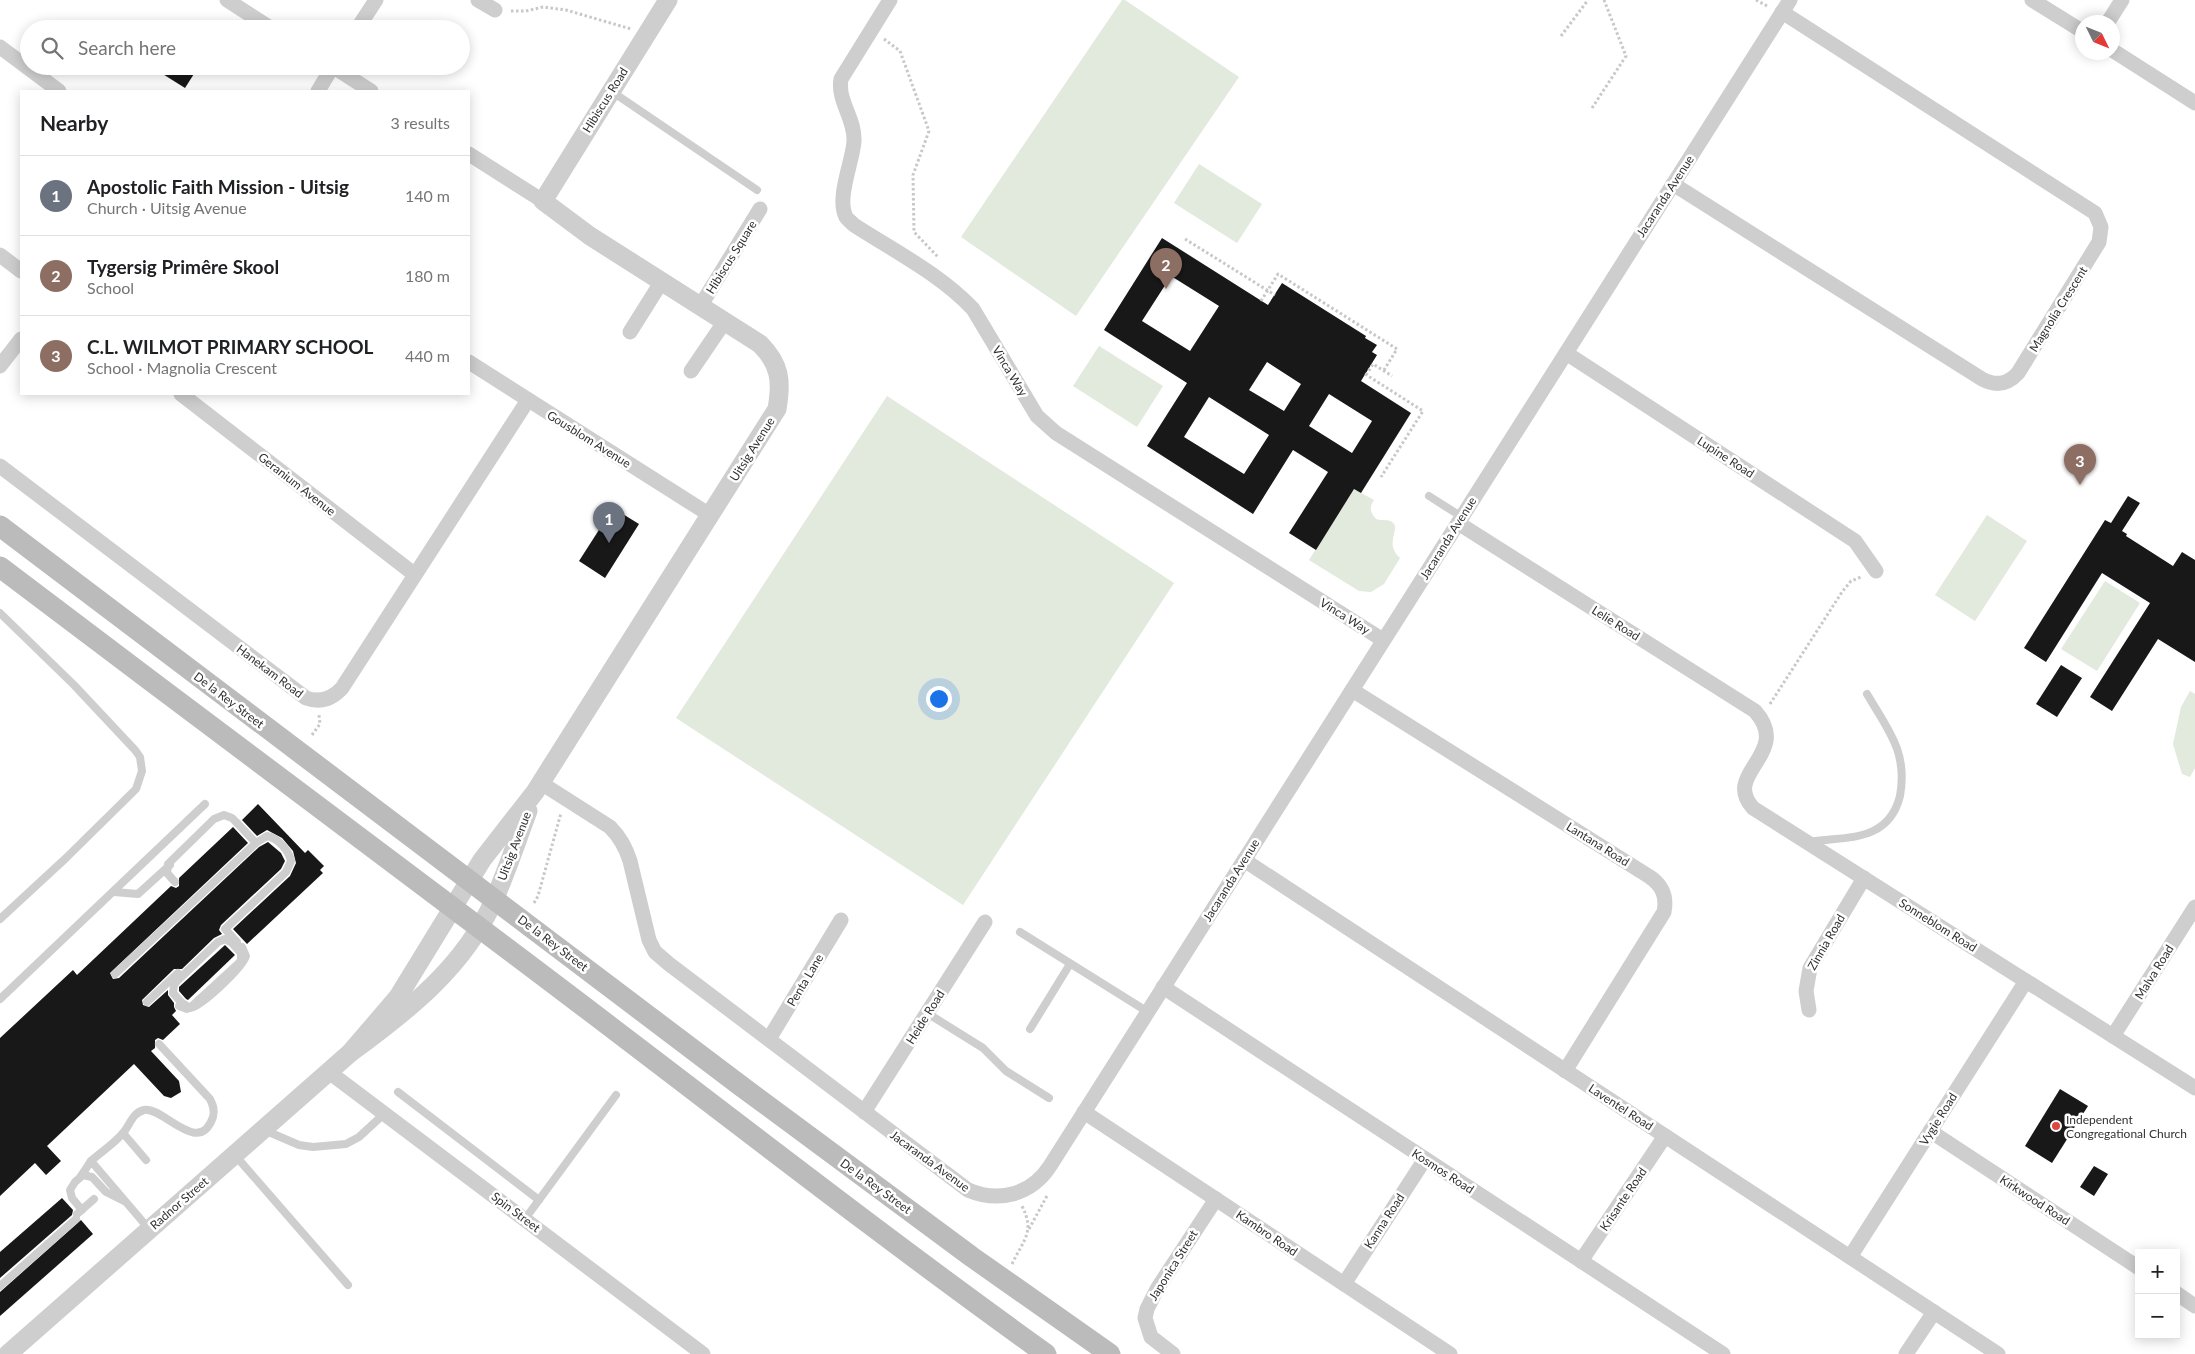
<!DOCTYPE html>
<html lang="en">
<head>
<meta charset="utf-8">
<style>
  :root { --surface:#fff; --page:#f6f6f6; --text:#202124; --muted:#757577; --line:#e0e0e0; --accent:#111827 }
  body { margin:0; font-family:Lato,sans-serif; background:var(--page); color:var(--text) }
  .controls { position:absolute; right:15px; bottom:15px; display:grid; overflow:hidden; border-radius:0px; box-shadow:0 2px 12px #0003 }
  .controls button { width:45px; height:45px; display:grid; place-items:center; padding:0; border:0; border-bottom:1px solid var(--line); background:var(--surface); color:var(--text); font:25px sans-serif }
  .compass { position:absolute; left:2075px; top:15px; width:45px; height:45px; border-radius:50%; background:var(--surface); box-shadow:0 2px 12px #0003; rotate:133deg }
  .you { position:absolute; left:938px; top:698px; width:18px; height:18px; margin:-12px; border:4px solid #fff; border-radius:50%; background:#1a73e8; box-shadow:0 0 0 8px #1a73e833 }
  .badge { display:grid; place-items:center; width:32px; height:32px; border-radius:50%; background:var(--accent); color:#fff; font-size:16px; font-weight:700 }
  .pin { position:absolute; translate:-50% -41px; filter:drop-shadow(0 1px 2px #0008) }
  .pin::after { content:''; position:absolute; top:26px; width:18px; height:15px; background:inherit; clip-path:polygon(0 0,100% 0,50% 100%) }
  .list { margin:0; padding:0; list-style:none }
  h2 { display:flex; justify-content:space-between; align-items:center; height:65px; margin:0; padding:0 20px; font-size:21px }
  h2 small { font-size:16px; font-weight:400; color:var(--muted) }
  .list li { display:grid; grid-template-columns:32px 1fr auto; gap:15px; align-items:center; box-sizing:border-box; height:80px; padding:0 20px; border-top:1px solid var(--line) }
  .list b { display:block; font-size:19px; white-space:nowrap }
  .list p { margin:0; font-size:16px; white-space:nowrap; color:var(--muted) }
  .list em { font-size:16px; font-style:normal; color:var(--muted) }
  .icon { flex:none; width:28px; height:28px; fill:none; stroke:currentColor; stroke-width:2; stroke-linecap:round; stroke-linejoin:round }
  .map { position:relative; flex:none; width:2195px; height:1354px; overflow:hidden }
  .search { position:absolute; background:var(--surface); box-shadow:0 2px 12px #0003; left:20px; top:20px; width:450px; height:55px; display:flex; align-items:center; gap:12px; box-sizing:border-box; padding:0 18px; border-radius:28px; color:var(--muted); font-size:19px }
  .panel { position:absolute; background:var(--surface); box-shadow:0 2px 12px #0003; left:20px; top:90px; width:450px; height:305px; border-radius:0px }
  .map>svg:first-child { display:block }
</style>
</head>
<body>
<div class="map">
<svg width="2195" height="1354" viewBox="0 0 2195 1354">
  <rect width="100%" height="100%" fill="#fff"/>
  <g fill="#e2e9dd">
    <polygon points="1122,0 1125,0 1239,77 1076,316 961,237"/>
    <polygon points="1199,164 1262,204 1237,243 1174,203"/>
    <polygon points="1099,346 1163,386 1137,427 1073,386"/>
    <polygon points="887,396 1174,583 963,905 676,718"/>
    <path d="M1354,489L1374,500C1369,507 1370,513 1376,519C1381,521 1388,519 1392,522C1402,528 1383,543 1400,558L1384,584L1371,592L1359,591L1309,560Z"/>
    <polygon points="1987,515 2027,541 1975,621 1935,595"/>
    <polygon points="2105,581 2140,603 2097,671 2061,649"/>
    <polygon points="2190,691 2195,694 2195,768 2190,777 2182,774 2173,744 2181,707"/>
  </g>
  <g fill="#181818" fill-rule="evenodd">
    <polygon points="150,66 199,66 185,88"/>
    <path d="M1162,238L1268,305L1282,283L1366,336L1365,338L1377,345L1372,352L1377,355L1361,381L1411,413L1361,493L1354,489L1316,550L1289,533L1328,472L1293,450L1253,514L1147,446L1187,383L1104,330ZM1171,276L1219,306L1190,351L1142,321ZM1267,362L1301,384L1284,411L1249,390ZM1329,394L1372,421L1352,453L1309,426ZM1209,397L1269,435L1244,474L1184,437Z"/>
    <polygon points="2128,496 2140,503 2122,531 2127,534 2126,536 2173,566 2182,552 2195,560 2195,662 2158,639 2112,711 2090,697 2150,603 2102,573 2046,662 2024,648 2105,520 2111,523"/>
    <polygon points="613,508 639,524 605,578 579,561"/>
    <polygon points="2061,665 2082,678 2057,717 2036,704"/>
    <polygon points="258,804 305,853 308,850 324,866 320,870 323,873 247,944 233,929 290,876 296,863 293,851 282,838 267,830 257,836 242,820"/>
    <polygon points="233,827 248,843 110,973 113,979 119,978 259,847 268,842 281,853 285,861 281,869 221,925 219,930 222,934 214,938 182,969 174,969 142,1000 143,1005 149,1007 168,990 168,995 174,1003 174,1007 176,1011 172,1015 180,1024 163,1040 158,1038 155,1040 155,1048 151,1051 179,1081 181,1092 171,1098 164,1096 134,1064 47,1146 61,1161 46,1175 35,1163 0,1196 0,1038 73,970 77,975 171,886 176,888 179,886 179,878"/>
    <polygon points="225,945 235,955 188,1000 186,999 179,991 179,987"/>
    <polygon points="2060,1089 2088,1106 2052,1163 2025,1146"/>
    <polygon points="2094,1166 2108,1174 2094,1196 2080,1187"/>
    <polygon points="62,1198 73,1210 72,1215 0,1278 0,1252"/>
    <polygon points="81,1220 93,1234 0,1316 0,1292"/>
  </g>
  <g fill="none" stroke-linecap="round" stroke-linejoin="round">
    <g stroke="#c8c8c8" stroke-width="3" stroke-dasharray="2.5 2.5" stroke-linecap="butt">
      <polyline points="1756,0 1769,7"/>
      <polyline points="511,11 526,11 543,7 566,10 631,29"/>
      <polyline points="1561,36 1588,0"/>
      <polyline points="884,39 900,51 929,131 913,175 914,232 938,257"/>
      <polyline points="1592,108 1626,56 1604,0"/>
      <polyline points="1185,239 1275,295"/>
      <polyline points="1261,301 1278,274 1397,349 1384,370"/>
      <polyline points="1365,374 1423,411 1381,477"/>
      <polyline points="1366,375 1373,364 1392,376"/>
      <polyline points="1770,704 1842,592 1851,581 1861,577"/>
      <polyline points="312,735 320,724 319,715"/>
      <polyline points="534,903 538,896 561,813"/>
      <polyline points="1029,1229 1048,1194"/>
      <path d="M1012,1264C1024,1239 1035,1232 1022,1206"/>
    </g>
    <g stroke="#cecece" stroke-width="8">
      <polyline points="611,91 757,190"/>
      <polyline points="1429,496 1462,517"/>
      <polyline points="0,613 74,685 135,750 140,757 142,771 136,789 66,858 0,919"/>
      <path d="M237,823L256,843L267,836C278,838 289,851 291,861L286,872L225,929L237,942"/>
      <path d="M1810,842C1831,838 1854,840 1873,831C1888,824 1896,812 1900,796C1908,752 1888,730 1867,694"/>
      <polyline points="114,892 138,894 170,865"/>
      <polyline points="1020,932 1148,1012"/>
      <polyline points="115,974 256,843"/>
      <polyline points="0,999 205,804"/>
      <polyline points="147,1002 178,973"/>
      <polyline points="179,1006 187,1009 191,1007 239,963 241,960 241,953 232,943 225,939 218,942 177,981 174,985 173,993 182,1003"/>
      <polyline points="927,1013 983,1048 1006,1071 1049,1098"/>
      <polyline points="1030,1029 1070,964"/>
      <polyline points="398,1092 539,1200"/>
      <polyline points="264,1130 299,1145 313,1147 346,1144 359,1137 385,1113"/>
      <polyline points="123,1133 146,1160"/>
      <polyline points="234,1154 348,1285"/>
      <path d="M91,1161C101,1152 115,1143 123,1133C130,1125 132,1113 144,1110C163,1106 199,1158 213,1117C215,1110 213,1105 210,1099L159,1044"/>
      <polyline points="81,1176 91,1161 149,1229"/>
      <polyline points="82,1210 72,1198 70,1190 75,1182 83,1175 92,1177 106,1192 124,1201"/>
      <polyline points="77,1214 94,1199"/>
      <polyline points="525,1219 616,1095"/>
      <polyline points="0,1286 76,1219"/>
    </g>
    <g stroke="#cecece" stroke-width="15">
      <polyline points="227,0 272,29"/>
      <polyline points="478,0 495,10"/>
      <path d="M890,0L841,79C837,101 855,118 854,141C853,161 836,198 846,217C847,219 851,222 854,225C894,251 940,274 973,309L1037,416L1056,433L1383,640"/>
      <polyline points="2032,0 2082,31"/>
      <polyline points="2108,22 2122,0"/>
      <polyline points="357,29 376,0"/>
      <polyline points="0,47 59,91"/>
      <polyline points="2112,50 2195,103"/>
      <polyline points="332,66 371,91"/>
      <polyline points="318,91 333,66"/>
      <polyline points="469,154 543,201"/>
      <path d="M1673,184L1982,379C1995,386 2007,385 2018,373L2099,242L2101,227L2095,213L1782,12"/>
      <polyline points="0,255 21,271"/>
      <polyline points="701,305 760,209"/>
      <polyline points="630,332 662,281"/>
      <polyline points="1566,353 1855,541 1876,571"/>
      <polyline points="469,362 710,515"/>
      <polyline points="0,366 21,339"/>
      <polyline points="691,371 725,321"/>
      <polyline points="181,394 414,574"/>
      <path d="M0,466L306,698C320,703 332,699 342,688L528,400"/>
      <path d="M1458,523L1755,711C1793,754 1721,773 1753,808L2195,1088"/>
      <path d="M1352,690L1650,877C1663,886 1667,897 1664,912L1565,1071"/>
      <path d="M541,783L610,827C620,837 626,848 630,861L649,940L655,952L669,964L968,1190C999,1203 1031,1195 1050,1166L1790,0"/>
      <polyline points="1244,860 1998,1354"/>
      <polyline points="1163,987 1723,1354"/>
      <polyline points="1809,1010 1806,991 1810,968 1864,878"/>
      <polyline points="2113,1036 2195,907"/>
      <polyline points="769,1039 841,920"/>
      <polyline points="329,1072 703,1354"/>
      <polyline points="864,1112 985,922"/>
      <polyline points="1084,1112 1450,1354"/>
      <polyline points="1930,1131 2139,1268"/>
      <polyline points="1850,1257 2026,981"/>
      <polyline points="1581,1261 1665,1136"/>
      <polyline points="1344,1284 1425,1159"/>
      <polyline points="2176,1293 2195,1306"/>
      <polyline points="1173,1354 1151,1337 1145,1318 1147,1309 1157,1289 1216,1199"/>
      <polyline points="1906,1354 1934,1312"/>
    </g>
    <g stroke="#cecece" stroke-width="19">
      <path d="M350,1053L398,997L482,860L535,792L777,409C782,381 780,364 760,344L590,236L543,201L668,0"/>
      <path d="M8,1354L350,1053C408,1011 465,966 494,900C507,871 517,840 528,811"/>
    </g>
    <g stroke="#bbb" stroke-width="21">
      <polyline points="0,526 741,1086 972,1257 1110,1354"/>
      <path d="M0,567C168,694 336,820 505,947C685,1082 862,1222 1046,1354"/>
    </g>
    <g stroke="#cecece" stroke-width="8">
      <polyline points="175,882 167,873 168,864 214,819 224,815 232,818 237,823"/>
      <path d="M182,1003L190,1008C202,1006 242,968 246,956L242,947"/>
    </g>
  </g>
  <circle fill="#d94942" stroke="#fff" stroke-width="2" cx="2056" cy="1126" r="5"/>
  <g text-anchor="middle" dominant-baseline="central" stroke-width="5" stroke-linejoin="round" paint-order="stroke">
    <g font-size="12" fill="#313131" stroke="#fff">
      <text transform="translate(605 100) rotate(-58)">Hibiscus Road</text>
      <text transform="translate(1665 196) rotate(-57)">Jacaranda Avenue</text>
      <text transform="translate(731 257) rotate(-58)">Hibiscus Square</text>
      <text transform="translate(2058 309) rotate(-58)">Magnolia Crescent</text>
      <text transform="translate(1010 371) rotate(59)">Vinca Way</text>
      <text transform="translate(589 439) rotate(32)">Gousblom Avenue</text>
      <text transform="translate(752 449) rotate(-58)">Uitsig Avenue</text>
      <text transform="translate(1726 457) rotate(33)">Lupine Road</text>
      <text transform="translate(297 484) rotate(38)">Geranium Avenue</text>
      <text transform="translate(1448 538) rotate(-58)">Jacaranda Avenue</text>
      <text transform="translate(1345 616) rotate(32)">Vinca Way</text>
      <text transform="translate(1616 623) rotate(32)">Lelie Road</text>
      <text transform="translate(270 671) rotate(37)">Hanekam Road</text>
      <text transform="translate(229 700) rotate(37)">De la Rey Street</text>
      <text transform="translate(1598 844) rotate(32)">Lantana Road</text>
      <text transform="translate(514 846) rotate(-69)">Uitsig Avenue</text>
      <text transform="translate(1231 880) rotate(-58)">Jacaranda Avenue</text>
      <text transform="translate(1938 925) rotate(32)">Sonneblom Road</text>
      <text transform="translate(1826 942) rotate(-60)">Zinnia Road</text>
      <text transform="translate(553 943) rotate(37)">De la Rey Street</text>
      <text transform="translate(2154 972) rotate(-58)">Malva Road</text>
      <text transform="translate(805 980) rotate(-59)">Penta Lane</text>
      <text transform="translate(925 1017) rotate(-58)">Heide Road</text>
      <text transform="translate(1621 1107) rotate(33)">Laventel Road</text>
      <text transform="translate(1938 1119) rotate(-58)">Vygie Road</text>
      <text transform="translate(930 1161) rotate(36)">Jacaranda Avenue</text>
      <text transform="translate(1443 1171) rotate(33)">Kosmos Road</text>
      <text transform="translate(876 1186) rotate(36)">De la Rey Street</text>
      <text transform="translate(1623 1199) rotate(-56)">Krisante Road</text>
      <text transform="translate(2035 1200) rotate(33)">Kirkwood Road</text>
      <text transform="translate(179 1203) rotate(-41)">Radnor Street</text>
      <text transform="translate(516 1212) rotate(37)">Spin Street</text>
      <text transform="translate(1384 1221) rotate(-57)">Kanna Road</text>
      <text transform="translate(1267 1233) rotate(34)">Kambro Road</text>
      <text transform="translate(1173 1265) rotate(-58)">Japonica Street</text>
    </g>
    <g font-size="12" fill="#313131" stroke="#fff" text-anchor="start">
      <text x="2066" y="1119">Independent<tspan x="2066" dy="14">Congregational Church</tspan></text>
    </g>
  </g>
</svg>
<div class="controls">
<button>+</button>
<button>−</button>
</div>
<svg class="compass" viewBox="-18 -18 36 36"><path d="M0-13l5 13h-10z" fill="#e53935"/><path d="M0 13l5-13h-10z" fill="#757577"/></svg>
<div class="you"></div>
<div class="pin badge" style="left:609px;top:543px;background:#6b7280">1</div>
<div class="pin badge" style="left:1166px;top:289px;background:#8d6e63">2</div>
<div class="pin badge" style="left:2080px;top:485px;background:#8d6e63">3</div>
<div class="search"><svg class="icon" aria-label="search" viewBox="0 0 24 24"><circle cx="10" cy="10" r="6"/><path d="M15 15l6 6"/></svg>Search here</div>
<section class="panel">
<h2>Nearby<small>3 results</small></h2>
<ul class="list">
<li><span class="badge" style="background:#6b7280">1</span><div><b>Apostolic Faith Mission - Uitsig</b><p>Church · Uitsig Avenue</p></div><em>140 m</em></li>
<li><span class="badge" style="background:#8d6e63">2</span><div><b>Tygersig Primêre Skool</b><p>School</p></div><em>180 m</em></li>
<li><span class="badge" style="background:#8d6e63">3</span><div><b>C.L. WILMOT PRIMARY SCHOOL</b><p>School · Magnolia Crescent</p></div><em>440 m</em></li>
</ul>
</section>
</div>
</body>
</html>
